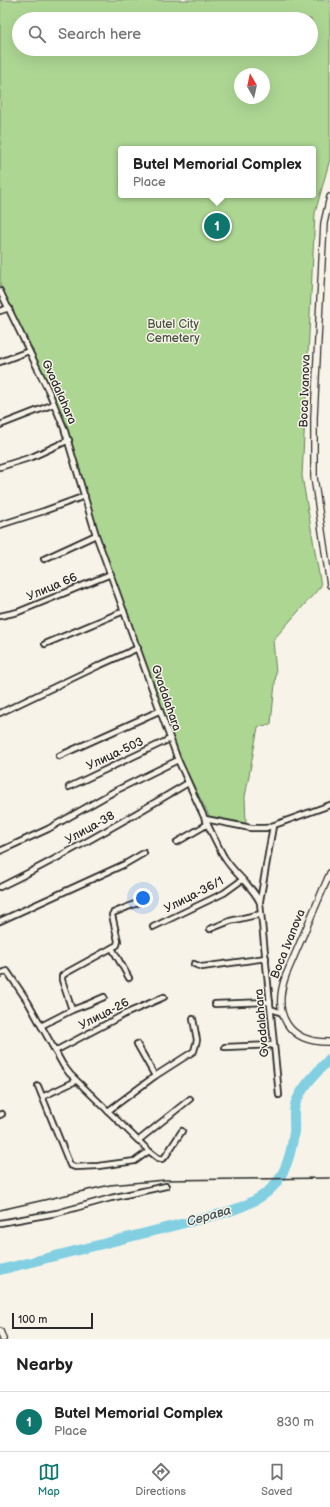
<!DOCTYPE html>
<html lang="en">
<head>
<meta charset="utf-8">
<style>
  :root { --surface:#fff; --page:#f2f2f2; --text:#222; --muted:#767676; --line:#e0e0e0; --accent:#0f766e }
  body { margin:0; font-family:"Balsamiq Sans",sans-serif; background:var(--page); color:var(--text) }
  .compass { position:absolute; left:234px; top:68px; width:36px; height:36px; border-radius:50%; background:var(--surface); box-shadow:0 4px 16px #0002; rotate:351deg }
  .scale { position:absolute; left:12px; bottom:10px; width:81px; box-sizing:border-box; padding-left:4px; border:2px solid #2b2b2b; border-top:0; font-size:11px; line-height:14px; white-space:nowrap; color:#2b2b2b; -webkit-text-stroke:3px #f7f3e8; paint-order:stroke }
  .you { position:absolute; left:143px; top:898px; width:14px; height:14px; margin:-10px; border:3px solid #fff; border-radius:50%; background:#1a73e8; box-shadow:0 0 0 6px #1a73e833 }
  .badge { display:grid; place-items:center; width:26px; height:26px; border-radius:50%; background:var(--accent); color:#fff; font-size:13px; font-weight:700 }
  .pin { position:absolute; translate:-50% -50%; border:2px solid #fff; box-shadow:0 1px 4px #0006 }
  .popup { position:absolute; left:118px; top:146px; width:198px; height:52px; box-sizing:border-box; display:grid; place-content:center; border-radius:4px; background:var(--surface); filter:drop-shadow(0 1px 3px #0005); font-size:13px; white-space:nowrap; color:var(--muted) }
  .popup b { font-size:15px; color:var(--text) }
  .popup::after { content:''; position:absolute; left:50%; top:100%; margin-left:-8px; border:8px solid transparent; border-top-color:var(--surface) }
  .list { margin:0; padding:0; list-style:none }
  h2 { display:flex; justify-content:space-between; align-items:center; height:52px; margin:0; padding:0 16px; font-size:17px }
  h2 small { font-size:13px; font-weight:400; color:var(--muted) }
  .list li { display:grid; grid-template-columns:26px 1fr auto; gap:12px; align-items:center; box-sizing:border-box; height:60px; padding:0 16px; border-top:1px solid var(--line) }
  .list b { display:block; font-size:15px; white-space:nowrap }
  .list p { margin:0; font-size:13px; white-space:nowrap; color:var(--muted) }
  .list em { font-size:13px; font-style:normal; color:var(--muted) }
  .icon { flex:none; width:22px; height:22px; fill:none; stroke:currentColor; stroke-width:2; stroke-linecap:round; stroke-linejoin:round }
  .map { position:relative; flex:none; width:330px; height:1339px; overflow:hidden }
  .search { position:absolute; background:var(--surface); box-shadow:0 4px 16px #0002; left:12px; right:12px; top:12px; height:44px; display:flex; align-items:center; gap:10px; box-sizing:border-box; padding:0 14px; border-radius:22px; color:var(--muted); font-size:15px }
  .sheet { height:112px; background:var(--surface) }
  nav { display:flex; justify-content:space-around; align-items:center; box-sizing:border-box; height:56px; border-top:1px solid var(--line); background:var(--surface); font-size:11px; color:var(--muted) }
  nav a { display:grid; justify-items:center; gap:2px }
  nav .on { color:var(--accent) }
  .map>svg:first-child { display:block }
</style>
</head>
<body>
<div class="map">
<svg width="330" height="1339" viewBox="0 0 330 1339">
  <rect width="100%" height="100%" fill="#f7f3e8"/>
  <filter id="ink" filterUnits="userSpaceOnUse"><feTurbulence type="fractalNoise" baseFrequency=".025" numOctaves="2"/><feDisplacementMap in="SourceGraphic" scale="8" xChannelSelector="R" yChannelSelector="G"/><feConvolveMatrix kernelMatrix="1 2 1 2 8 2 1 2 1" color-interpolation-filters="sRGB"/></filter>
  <g filter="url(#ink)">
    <path fill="#add693" stroke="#6c805f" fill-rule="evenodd" d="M0,0H330V159L315,213L302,476L321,586L273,640L276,673L271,724L258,727L245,797L246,823L209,816L184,766L111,574L94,522L66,423L31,346L0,286ZM19,19H311V49H19ZM240,74H264V98H240ZM121,149H313V195H121Z"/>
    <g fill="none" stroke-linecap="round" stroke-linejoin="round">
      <path stroke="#82cfe2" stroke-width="10" d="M0,1270L224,1213C270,1199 288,1181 294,1132C295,1122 292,1111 296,1102C303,1085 318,1072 330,1058"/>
      <g stroke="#2b2b2b" stroke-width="8">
        <g id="minor">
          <path d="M0,291L49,392L64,428L96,535L178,760C193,792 207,826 224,857C234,874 254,887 260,903L279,1095"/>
          <polyline points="0,311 9,308"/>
          <polyline points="0,362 29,351"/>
          <polyline points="0,425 54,404"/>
          <polyline points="0,467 32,457 69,440"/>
          <polyline points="0,525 44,511 85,496"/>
          <polyline points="44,559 96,535"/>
          <polyline points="0,616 18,612 111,574"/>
          <polyline points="45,644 124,611"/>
          <polyline points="0,713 98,666 138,648"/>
          <polyline points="59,756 159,711"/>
          <polyline points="69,787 170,739"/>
          <polyline points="205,819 251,828 266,828 330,805"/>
          <polyline points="177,842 208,824"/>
          <polyline points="0,851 48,829 115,791 178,760"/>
          <path d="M0,887C64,856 126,820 188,783"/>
          <polyline points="260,901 273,826"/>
          <polyline points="0,921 125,864 144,853"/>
          <polyline points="153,927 224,893 242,880"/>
          <polyline points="210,929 230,921 261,914"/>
          <polyline points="112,948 129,978"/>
          <polyline points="194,964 202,967 266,958"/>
          <polyline points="0,974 7,971 28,1002 63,1065 70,1074 149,1151 158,1158 162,1159 165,1157 182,1131"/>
          <polyline points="215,1004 270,1002"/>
          <polyline points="271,1009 282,1013"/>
          <polyline points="72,1010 62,980 62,976 66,973 117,945 118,941 112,915 113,913 142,901"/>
          <polyline points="41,1026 72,1010 88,1004 104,997"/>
          <polyline points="137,1044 155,1076"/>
          <polyline points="225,1047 274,1045"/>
          <polyline points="55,1051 125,1014 164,997"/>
          <polyline points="38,1086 70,1165 75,1167 98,1166 135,1161 149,1151"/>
          <polyline points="44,1096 76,1081"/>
          <polyline points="108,1111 155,1076 194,1051 197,1040 193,1019"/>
          <polyline points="0,1115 2,1114"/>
          <polyline points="139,1140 190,1099"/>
          <polyline points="0,1223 57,1213 111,1198 166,1186"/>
        </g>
      </g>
      <g stroke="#2b2b2b" stroke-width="8">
        <g id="tertiary">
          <polyline points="330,197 324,223 314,417 314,477 330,585"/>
          <path d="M330,873L286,975C272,1013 287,1043 330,1042"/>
          <polyline points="0,1331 3,1339"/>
        </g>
      </g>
      <use href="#minor" stroke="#f7f3e8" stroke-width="4.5"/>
      <use href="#tertiary" stroke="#f7f3e8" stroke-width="5.5"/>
      <polyline stroke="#2b2b2b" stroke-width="1.5" points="0,1210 110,1185 165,1180 330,1178"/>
    </g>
  </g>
  <g text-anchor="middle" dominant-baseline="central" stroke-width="3" stroke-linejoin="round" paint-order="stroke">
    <g font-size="12" fill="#4c5645" stroke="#f7f3e8">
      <text x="173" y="324">Butel City<tspan x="173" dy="14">Cemetery</tspan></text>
    </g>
    <g font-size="12" fill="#2b2b2b" stroke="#f7f3e8">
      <text transform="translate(305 391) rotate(-88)">Boca Ivanova</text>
      <text transform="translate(59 392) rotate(66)">Gvadalahara</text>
      <text transform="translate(52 587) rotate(-23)">Улица 66</text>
      <text transform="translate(166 698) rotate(71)">Gvadalahara</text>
      <text transform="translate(115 754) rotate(-25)">Улица-503</text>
      <text transform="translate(90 828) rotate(-29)">Улица-38</text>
      <text transform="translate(194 895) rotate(-27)">Улица-36/1</text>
      <text transform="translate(288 944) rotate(-68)">Boca Ivanova</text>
      <text transform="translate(104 1014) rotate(-27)">Улица-26</text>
      <text transform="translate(262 1023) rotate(-95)">Gvadalahara</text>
    </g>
    <g font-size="13" font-style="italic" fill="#415459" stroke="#f7f3e8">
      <text transform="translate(209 1216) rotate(-16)">Серава</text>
    </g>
  </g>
</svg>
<svg class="compass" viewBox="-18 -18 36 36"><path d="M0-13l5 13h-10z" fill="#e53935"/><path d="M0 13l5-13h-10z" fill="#767676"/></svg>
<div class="scale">100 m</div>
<div class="you"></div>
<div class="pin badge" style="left:217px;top:226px">1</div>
<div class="popup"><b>Butel Memorial Complex</b>Place</div>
<div class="search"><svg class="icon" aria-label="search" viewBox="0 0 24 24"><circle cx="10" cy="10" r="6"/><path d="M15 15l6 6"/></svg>Search here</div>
</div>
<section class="sheet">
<h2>Nearby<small></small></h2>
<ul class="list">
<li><span class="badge">1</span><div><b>Butel Memorial Complex</b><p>Place</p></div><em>830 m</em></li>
</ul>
</section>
<nav>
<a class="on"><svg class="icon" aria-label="map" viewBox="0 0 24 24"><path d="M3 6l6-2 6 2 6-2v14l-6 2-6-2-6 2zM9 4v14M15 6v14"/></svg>Map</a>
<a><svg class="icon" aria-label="directions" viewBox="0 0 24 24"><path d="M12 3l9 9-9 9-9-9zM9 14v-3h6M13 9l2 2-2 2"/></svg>Directions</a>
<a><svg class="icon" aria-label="saved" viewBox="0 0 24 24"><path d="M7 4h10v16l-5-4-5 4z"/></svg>Saved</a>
</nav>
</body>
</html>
